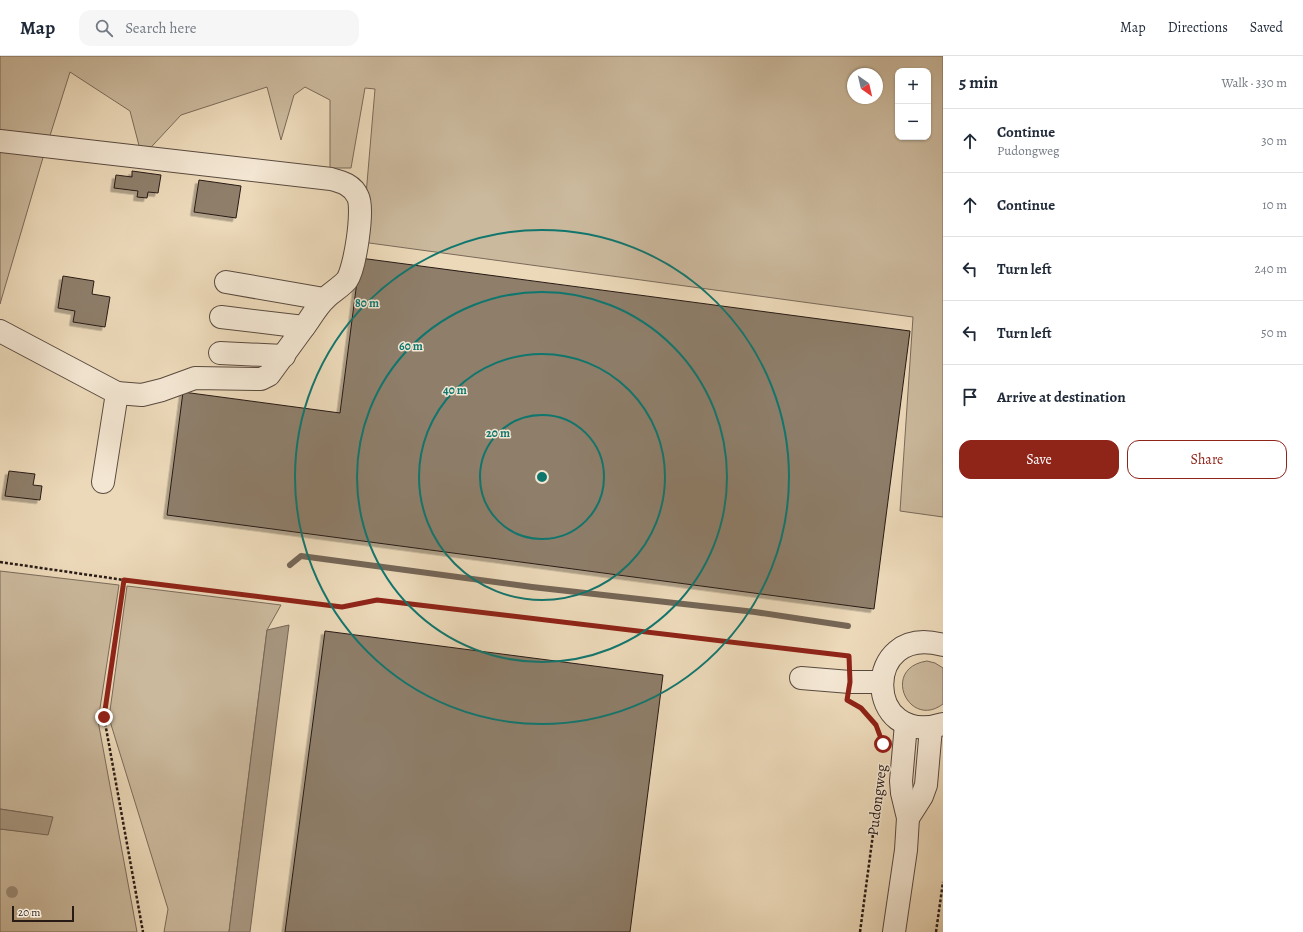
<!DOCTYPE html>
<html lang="en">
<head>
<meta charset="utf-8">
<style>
  :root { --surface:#fff; --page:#f6f6f7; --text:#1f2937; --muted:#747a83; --line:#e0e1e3; --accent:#8f2418 }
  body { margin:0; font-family:Alegreya,serif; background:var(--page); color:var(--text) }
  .controls { position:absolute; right:12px; top:12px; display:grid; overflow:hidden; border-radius:8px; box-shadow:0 1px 3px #0004 }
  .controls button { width:36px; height:36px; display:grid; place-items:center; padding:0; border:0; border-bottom:1px solid var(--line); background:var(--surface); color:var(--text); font:20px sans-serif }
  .compass { position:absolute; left:847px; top:12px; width:36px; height:36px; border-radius:50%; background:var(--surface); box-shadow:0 1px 3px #0004; rotate:146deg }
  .scale { position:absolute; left:12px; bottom:10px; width:62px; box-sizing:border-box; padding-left:4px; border:2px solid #281b16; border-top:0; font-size:11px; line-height:14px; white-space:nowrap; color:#281b16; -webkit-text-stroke:3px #f3e6d2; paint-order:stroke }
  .stop { position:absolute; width:12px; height:12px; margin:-9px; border:3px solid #8f2418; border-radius:50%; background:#fff }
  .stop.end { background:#8f2418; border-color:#fff; box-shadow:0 1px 4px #0008 }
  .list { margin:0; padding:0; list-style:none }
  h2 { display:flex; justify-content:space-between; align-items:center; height:52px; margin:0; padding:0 16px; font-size:17px }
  h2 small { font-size:13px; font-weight:400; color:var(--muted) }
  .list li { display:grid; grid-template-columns:26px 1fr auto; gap:12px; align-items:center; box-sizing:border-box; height:64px; padding:0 16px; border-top:1px solid var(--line) }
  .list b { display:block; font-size:15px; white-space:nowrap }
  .list p { margin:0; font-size:13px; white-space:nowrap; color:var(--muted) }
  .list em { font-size:13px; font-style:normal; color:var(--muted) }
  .actions { display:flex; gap:8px; padding:12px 16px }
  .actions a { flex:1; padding:9px 0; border:1px solid var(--accent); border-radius:12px; text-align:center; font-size:14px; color:var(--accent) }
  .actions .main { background:var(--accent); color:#fff }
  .icon { flex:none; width:22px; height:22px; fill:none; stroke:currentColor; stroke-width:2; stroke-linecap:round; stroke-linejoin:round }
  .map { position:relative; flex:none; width:943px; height:876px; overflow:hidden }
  header { display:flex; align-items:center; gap:24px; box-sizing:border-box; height:56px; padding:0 20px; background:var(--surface); border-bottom:1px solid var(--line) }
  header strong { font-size:19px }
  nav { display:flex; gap:22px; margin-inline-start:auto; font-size:14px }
  .search { width:280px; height:36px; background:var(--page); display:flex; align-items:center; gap:10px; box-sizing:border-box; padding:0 14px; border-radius:12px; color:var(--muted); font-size:15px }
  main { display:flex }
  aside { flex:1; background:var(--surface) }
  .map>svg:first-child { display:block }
</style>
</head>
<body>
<header>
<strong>Map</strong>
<div class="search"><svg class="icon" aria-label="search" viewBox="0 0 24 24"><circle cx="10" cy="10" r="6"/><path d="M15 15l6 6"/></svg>Search here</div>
<nav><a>Map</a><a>Directions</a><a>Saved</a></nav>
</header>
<main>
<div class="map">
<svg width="943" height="876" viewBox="0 0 943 876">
  <defs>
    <filter id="shadow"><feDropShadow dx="-3.5" dy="3.5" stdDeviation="0" flood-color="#0004"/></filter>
  </defs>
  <rect width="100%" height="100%" fill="#ecd9b9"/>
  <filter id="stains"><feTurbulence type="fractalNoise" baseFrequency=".005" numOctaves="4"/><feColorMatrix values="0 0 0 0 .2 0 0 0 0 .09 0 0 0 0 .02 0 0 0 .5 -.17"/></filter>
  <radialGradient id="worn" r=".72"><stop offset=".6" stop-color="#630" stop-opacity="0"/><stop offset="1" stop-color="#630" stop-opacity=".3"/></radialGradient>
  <g fill="#cbb99d" stroke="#7a6a5a" fill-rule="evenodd">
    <path d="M0,0H943V461L900,455L913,261L362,186L375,33L365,32L351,112H330V44L305,31L294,39L281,84L267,31L181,59L142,101L130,55L70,16L42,105L0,248ZM898,15H928V81H898ZM853,18H877V42H853Z"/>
    <polygon points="0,515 119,529 98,665 137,876 0,876 0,773 48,778 52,761 0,753"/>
    <polygon points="127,530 281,549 267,574 229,876 164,876 168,853 109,662"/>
    <path d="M927,605L935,607L943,612V648C909,674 880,612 927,605Z"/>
  </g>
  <g fill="#a99882" stroke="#756657">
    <polygon points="289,569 250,876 229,876 267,574"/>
    <polygon points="0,753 53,761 48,779 0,773"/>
  </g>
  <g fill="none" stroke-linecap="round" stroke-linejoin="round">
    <polyline stroke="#756657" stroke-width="6" points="290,509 301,500 532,531 755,556 848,570"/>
  </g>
  <g fill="#8e7e6b" stroke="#281b16" filter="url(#shadow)">
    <polygon points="132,115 161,119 158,137 148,136 147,142 137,141 138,135 114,132 116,119 132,121"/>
    <polygon points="199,124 241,130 236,162 194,156"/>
    <polygon points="360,202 910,275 874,553 167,459 183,336 340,357"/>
    <polygon points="63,220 94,225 92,238 110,241 105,271 73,266 75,255 58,252"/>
    <polygon points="9,415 35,418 33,429 42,430 40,444 5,440"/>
    <polygon points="325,575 663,619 630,876 285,876"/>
  </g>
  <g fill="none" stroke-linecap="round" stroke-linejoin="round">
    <g stroke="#594a3f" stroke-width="24">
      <g id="minor">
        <path d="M0,85L331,123C342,126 353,129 358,141C364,154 355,212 347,224C341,231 332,236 326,242C317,250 311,262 304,271"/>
        <polyline points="226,226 324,243"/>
        <polyline points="0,275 117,337 103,426"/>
        <polyline points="220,297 284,300"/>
        <polyline points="117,337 142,339 162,334 195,322 261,323 269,319 304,271 221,261"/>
        <path d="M943,589C861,566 863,693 943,668"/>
        <polyline points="801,622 850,626 881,626"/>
        <polyline points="908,762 922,740 926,729 931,672"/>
        <polyline points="894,876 906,794 908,762 902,737 901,725 906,668"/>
      </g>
    </g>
    <g stroke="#281b16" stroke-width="2.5" stroke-dasharray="3 2" stroke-linecap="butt">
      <polyline points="0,506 124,524 342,551 377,544 849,600 850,606"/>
      <polyline points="124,524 104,661 143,876"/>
      <polyline points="854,648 861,652 867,659"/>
      <polyline points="878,674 882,685"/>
      <polyline points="860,876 879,733"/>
      <polyline points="936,876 943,826"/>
    </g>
    <use href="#minor" stroke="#f3e6d2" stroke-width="22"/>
  </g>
  <circle fill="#9b8a75" cx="12" cy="836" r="6"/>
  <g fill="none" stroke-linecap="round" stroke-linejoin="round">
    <polyline stroke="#8f2418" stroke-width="5" points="104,661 124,524 342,551 377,544 849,600 850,626 847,644 861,652 876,669 883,688"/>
  </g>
  <g fill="none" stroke="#0f766e" stroke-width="2">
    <circle cx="542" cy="421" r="62"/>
    <circle cx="542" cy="421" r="123"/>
    <circle cx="542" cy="421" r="185"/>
    <circle cx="542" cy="421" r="247"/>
  </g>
  <g text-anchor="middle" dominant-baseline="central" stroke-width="3" stroke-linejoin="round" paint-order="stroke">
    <g font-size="15" fill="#281b16" stroke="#f3e6d2">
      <text transform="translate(877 744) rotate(-83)">Pudongweg</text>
    </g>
  </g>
  <circle cx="542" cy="421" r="6" fill="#0f766e" stroke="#f3e6d2" stroke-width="2"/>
  <g font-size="12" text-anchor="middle" font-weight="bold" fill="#0f766e" stroke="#f3e6d2" stroke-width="3" stroke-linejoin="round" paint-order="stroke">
    <text x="367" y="251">80 m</text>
    <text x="411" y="294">60 m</text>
    <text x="455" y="338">40 m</text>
    <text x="498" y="381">20 m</text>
  </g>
  <rect width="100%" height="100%" filter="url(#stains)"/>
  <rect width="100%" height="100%" fill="url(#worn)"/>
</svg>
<div class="controls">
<button>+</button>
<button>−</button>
</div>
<svg class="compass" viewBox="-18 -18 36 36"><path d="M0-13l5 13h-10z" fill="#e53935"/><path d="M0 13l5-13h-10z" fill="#747a83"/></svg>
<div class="scale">20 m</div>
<div class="stop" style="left:883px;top:688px"></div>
<div class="stop end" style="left:104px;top:661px"></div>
</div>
<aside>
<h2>5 min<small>Walk · 330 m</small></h2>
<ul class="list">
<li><svg class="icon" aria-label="ahead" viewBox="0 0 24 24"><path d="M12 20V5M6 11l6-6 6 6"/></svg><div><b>Continue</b><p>Pudongweg</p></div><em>30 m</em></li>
<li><svg class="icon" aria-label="ahead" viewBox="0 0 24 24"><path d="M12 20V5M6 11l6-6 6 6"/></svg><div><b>Continue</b></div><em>10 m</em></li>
<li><svg class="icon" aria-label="left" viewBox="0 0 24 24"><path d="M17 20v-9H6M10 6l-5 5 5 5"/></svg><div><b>Turn left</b></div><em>240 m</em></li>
<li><svg class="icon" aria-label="left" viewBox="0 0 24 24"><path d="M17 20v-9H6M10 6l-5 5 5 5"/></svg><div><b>Turn left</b></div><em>50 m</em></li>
<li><svg class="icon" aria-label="arrive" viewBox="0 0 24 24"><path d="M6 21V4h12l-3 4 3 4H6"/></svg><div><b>Arrive at destination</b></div></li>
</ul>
<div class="actions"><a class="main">Save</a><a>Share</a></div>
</aside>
</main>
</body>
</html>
